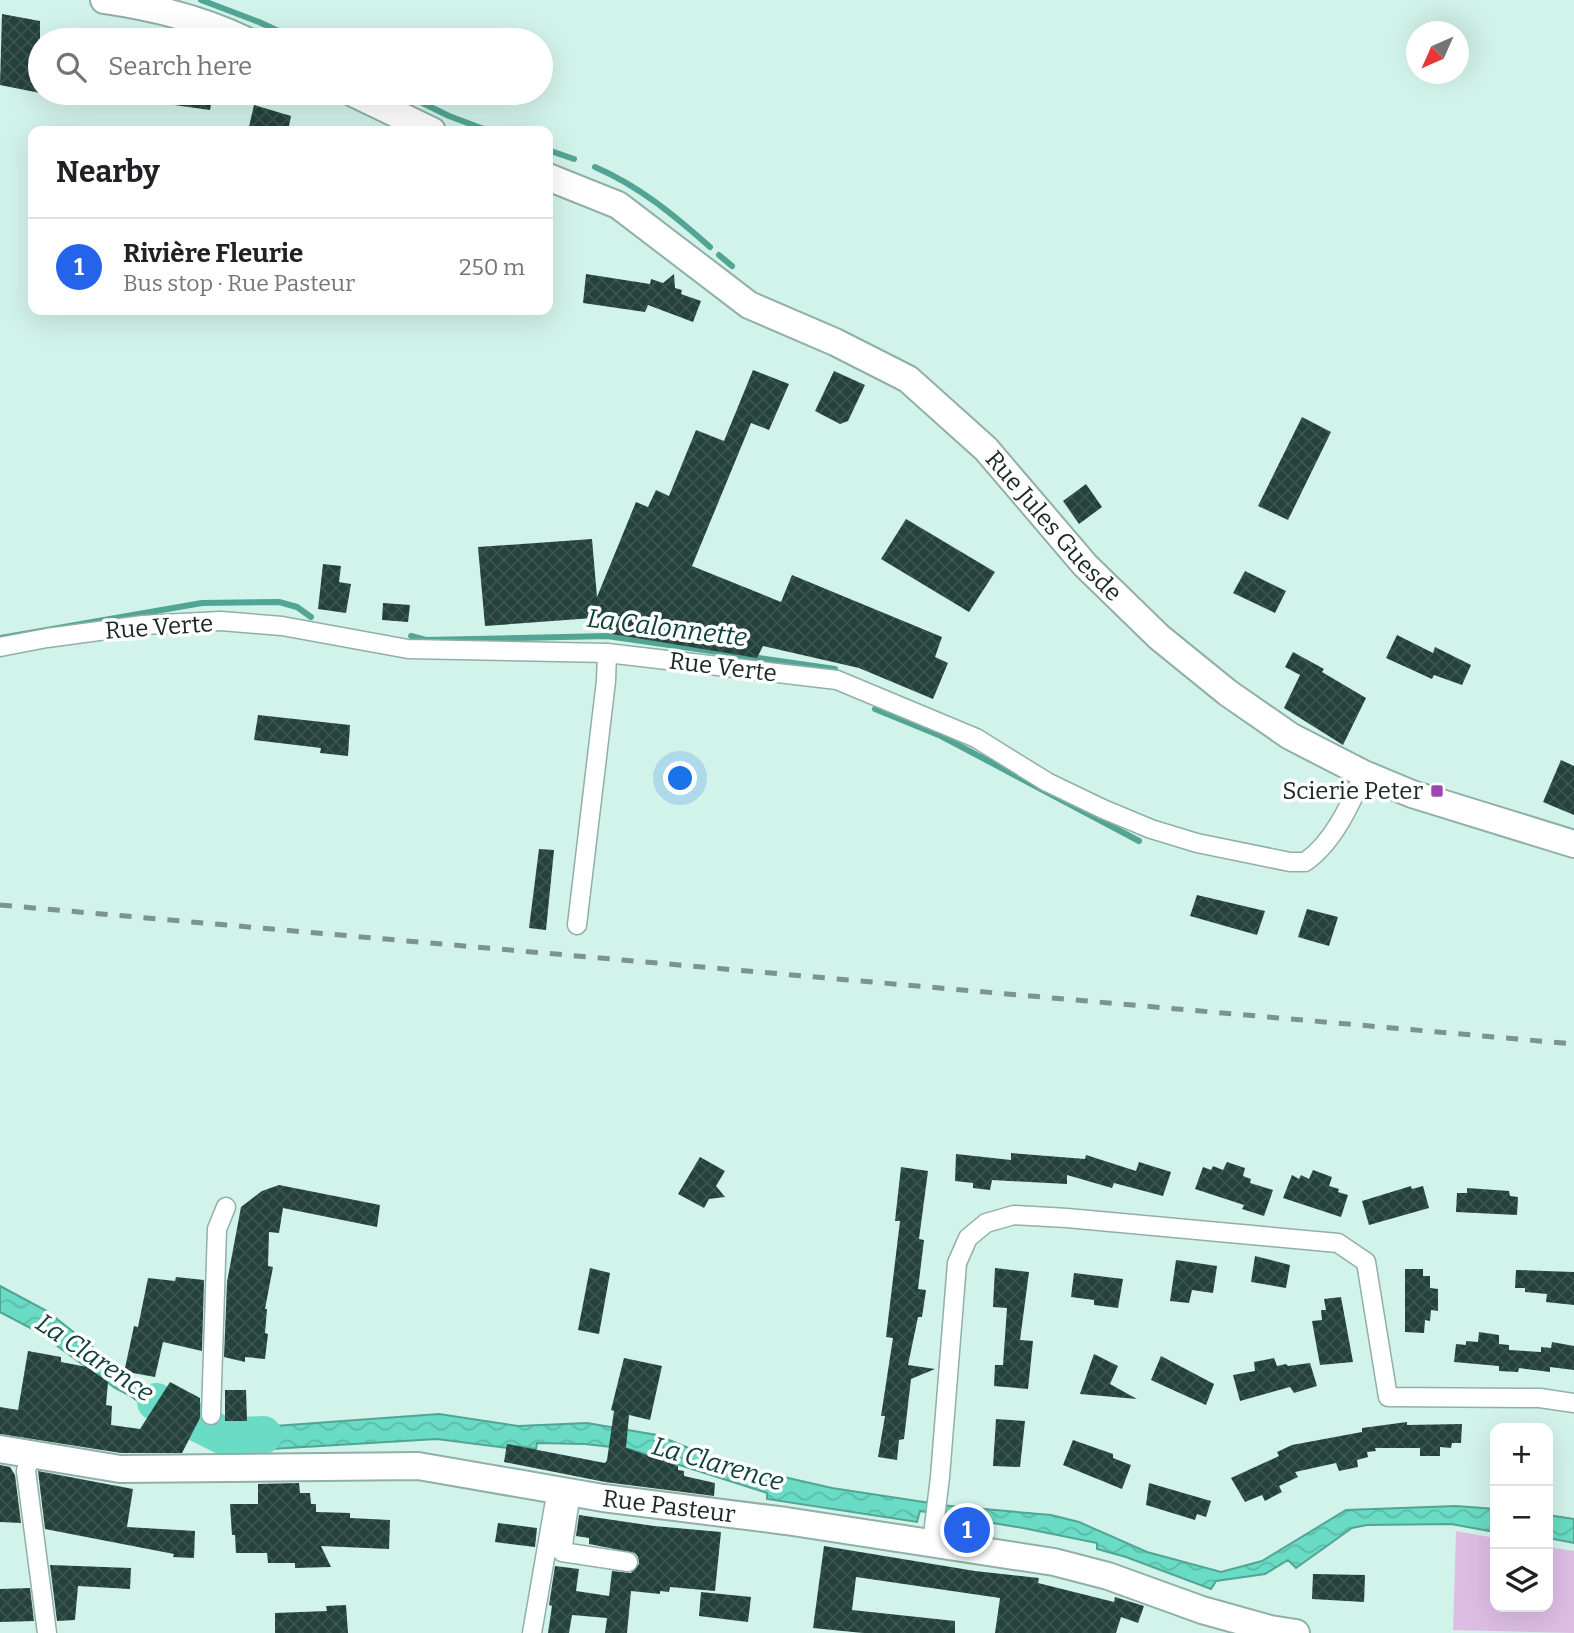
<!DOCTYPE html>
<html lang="en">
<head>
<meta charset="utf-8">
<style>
  :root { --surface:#fff; --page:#f2f2f2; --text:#202124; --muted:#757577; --line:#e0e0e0; --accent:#2563eb }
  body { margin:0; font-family:Bitter,serif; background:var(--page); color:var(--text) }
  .controls { position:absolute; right:21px; bottom:21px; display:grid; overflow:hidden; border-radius:14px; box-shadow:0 7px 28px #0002 }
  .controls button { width:63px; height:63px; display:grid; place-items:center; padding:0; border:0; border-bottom:2px solid var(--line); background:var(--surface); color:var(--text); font:35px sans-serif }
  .compass { position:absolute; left:1406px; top:21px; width:63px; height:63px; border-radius:50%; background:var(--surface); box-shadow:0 7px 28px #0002; rotate:225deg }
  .you { position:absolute; left:681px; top:779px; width:24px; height:24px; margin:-18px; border:5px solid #fff; border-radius:50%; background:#1a73e8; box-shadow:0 0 0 10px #1a73e833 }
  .badge { display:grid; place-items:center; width:46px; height:46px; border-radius:50%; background:var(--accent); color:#fff; font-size:23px; font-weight:700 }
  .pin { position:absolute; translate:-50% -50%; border:4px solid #fff; box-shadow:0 2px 7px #0006 }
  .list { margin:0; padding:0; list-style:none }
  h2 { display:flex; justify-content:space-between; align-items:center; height:91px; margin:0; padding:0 28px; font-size:30px }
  h2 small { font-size:23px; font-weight:400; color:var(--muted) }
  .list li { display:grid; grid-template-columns:46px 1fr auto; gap:21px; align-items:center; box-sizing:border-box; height:98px; padding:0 28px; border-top:2px solid var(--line) }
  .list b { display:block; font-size:26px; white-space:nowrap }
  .list p { margin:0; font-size:23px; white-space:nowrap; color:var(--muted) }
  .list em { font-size:23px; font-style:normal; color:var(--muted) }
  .icon { flex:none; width:38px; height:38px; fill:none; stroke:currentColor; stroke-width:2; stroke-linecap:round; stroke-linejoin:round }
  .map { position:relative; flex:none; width:1574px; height:1633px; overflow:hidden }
  .search { position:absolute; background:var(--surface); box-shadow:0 7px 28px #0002; left:28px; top:28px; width:525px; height:77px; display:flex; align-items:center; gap:18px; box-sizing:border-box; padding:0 24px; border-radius:38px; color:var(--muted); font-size:26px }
  .panel { position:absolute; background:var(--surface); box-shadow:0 7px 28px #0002; left:28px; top:126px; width:525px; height:189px; border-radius:14px }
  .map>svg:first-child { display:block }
</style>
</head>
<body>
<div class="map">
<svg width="1574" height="1633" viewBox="0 0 1574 1633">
  <defs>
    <pattern id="water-waves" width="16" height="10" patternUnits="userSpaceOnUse" patternTransform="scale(1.75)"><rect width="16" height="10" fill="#6adbc4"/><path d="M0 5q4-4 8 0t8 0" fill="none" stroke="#5bbca8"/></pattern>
    <pattern id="building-cross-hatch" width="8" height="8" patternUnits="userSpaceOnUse" patternTransform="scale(1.75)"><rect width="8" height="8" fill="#25413b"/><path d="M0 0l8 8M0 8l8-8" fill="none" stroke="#3c544e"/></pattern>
  </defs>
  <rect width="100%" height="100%" fill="#d2f3ea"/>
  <polygon fill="#debde5" points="1456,1531 1495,1538 1495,1607 1548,1607 1548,1547 1574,1551 1574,1633 1453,1630"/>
  <g fill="url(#water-waves)" stroke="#52a594" stroke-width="2">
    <polygon points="0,1286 47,1311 124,1372 156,1392 205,1415 198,1434 149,1409 129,1395 115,1388 38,1332 0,1312"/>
    <polygon points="439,1414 518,1426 587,1423 657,1435 703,1454 753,1470 832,1488 950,1506 1051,1515 1079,1522 1147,1552 1221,1572 1262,1561 1346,1510 1456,1506 1495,1509 1495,1532 1451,1524 1367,1525 1352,1528 1296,1568 1288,1560 1265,1574 1216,1581 1211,1589 1126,1557 1097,1549 1097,1543 1023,1528 920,1511 917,1522 767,1499 767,1493 629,1449 585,1444 537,1443 536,1449 508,1445 507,1448 437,1439 221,1452 209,1441 214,1424 247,1428"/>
    <polygon points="1548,1515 1574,1519 1574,1543 1548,1538"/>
  </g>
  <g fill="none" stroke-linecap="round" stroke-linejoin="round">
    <g stroke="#52a594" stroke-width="6">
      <polyline points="201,0 259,22 298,40"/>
      <polyline points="402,93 449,116 489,131"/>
      <polyline points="548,150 574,159"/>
      <path d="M595,167C639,186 674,215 710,247"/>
      <polyline points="719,255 732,266"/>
      <polyline points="411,636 426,640 607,636 835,669"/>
      <polyline points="0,638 202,603 279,602 297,607 311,617"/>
      <polyline points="875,709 941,736 1139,841"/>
    </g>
    <polyline stroke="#6adbc4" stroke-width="38" points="156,1402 226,1437 263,1435"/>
  </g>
  <g fill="url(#building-cross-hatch)">
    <polygon points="2,14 40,21 40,93 0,85"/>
    <polygon points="161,93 213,93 210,110 160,103"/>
    <polygon points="254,105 291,116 288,131 248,131"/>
    <polygon points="586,274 650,284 651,279 663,283 674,274 675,288 682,290 681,294 701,301 693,322 648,305 645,312 583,303"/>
    <polygon points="753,370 789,384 769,430 751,423 692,566 781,602 792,575 942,637 935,657 948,663 933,699 859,668 763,646 757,658 612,634 620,616 485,626 478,547 592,539 597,597 636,502 648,507 656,490 669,496 696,430 724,441"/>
    <polygon points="834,371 865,385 848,421 840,424 815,411"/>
    <polygon points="1302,417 1331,432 1288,520 1258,506"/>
    <polygon points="1086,484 1102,507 1079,524 1063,501"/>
    <polygon points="906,519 995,572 969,612 881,559"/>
    <polygon points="323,564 341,566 339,582 351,584 346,613 318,609"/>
    <polygon points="1245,571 1286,591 1275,613 1233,593"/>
    <polygon points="383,603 410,605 408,622 382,620"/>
    <polygon points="1397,635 1433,653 1435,647 1471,665 1462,685 1434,675 1432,679 1386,658"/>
    <polygon points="1293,652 1324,669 1322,672 1366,698 1343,745 1284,708 1300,675 1285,667"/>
    <polygon points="258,715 350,725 348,756 320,753 321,748 254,740"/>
    <polygon points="1561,760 1574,766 1574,815 1543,802"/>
    <polygon points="539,849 554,850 546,930 529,928"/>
    <polygon points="1197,895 1265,911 1257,935 1190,916"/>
    <polygon points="1307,909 1338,917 1329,946 1298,937"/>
    <polygon points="1011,1153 1085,1159 1086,1155 1136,1171 1139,1162 1171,1172 1163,1196 1114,1183 1112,1188 1067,1175 1067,1184 992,1180 990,1190 973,1188 973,1183 955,1181 956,1154 1011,1160"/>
    <polygon points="700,1157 725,1171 716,1186 725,1197 709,1199 704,1208 678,1194"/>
    <polygon points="1227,1162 1245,1168 1243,1176 1251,1179 1250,1183 1273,1190 1264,1216 1242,1209 1244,1205 1195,1189 1203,1167 1211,1170 1213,1166 1223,1170"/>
    <polygon points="901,1167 928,1171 919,1239 924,1240 918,1289 926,1290 922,1317 918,1317 908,1365 935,1369 911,1379 904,1439 899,1440 897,1460 878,1457 885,1416 881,1416 893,1338 886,1337 900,1221 895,1221"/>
    <polygon points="1313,1170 1332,1177 1329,1186 1339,1189 1338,1192 1348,1195 1341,1217 1283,1198 1292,1175 1299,1179 1301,1175 1309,1179"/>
    <polygon points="279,1185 380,1205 377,1227 283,1208 279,1233 269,1232 268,1266 273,1267 265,1309 267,1309 265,1333 268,1334 265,1359 245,1357 245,1362 224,1357 227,1282 241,1207 262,1191"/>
    <polygon points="1411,1186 1412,1189 1423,1186 1429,1208 1369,1225 1362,1201"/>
    <polygon points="1467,1188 1509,1191 1510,1196 1518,1197 1517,1215 1456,1212 1457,1193 1467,1193"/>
    <polygon points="1255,1256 1290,1265 1286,1288 1251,1282"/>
    <polygon points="1176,1260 1217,1266 1213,1293 1192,1290 1189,1303 1170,1301"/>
    <polygon points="590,1268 610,1273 599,1334 578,1330"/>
    <polygon points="995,1268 1029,1272 1020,1340 1033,1341 1028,1389 994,1386 995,1365 1003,1365 1007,1308 993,1307"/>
    <polygon points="1405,1269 1423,1269 1423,1276 1430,1276 1430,1288 1438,1289 1438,1311 1431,1310 1430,1321 1425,1320 1424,1333 1405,1332"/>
    <polygon points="1516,1270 1574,1272 1574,1305 1546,1302 1547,1294 1525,1292 1525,1288 1515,1288"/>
    <polygon points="1074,1273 1123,1279 1118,1308 1094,1305 1094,1300 1071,1297"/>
    <polygon points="176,1277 204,1280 202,1351 163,1342 155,1377 133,1373 125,1368 134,1326 138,1327 148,1278 175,1281"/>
    <polygon points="1341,1297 1353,1362 1320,1365 1312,1321 1322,1320 1321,1310 1326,1310 1324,1299"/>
    <polygon points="1479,1332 1499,1335 1499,1344 1509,1345 1509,1350 1541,1352 1541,1347 1551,1348 1552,1342 1574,1346 1574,1370 1550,1367 1550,1372 1519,1368 1518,1372 1499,1371 1499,1366 1454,1362 1456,1344 1466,1345 1466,1341 1478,1342"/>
    <polygon points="28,1351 61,1357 61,1362 87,1367 108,1382 106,1405 112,1406 111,1425 140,1429 170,1382 200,1398 200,1418 182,1453 121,1453 0,1434 0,1407 18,1410"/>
    <polygon points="1094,1354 1118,1366 1110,1384 1137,1399 1080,1394"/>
    <polygon points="1161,1356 1214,1384 1206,1405 1151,1380"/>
    <polygon points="624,1358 662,1366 650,1420 629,1415 626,1448 678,1466 678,1470 684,1471 684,1476 715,1483 714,1496 605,1482 504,1462 507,1444 605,1463 607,1460 614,1411 611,1410"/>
    <polygon points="1274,1358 1277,1366 1286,1364 1288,1366 1310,1363 1317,1386 1294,1393 1290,1387 1240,1401 1233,1375 1255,1371 1254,1362"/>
    <polygon points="225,1390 246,1390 247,1421 225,1421"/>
    <polygon points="996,1419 1025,1421 1020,1467 993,1466"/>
    <polygon points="1407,1422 1407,1425 1462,1424 1461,1443 1452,1443 1451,1448 1440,1447 1440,1456 1420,1456 1420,1448 1375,1448 1376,1451 1367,1452 1368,1457 1357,1460 1358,1467 1339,1471 1336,1463 1295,1472 1298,1477 1279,1486 1282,1492 1265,1501 1262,1495 1245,1502 1231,1478 1279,1456 1277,1452 1292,1445 1362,1432 1362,1428"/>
    <polygon points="1073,1440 1113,1454 1113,1458 1131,1465 1122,1489 1063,1465"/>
    <polygon points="0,1465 10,1467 15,1475 21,1523 0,1522"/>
    <polygon points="38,1471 133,1489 127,1527 195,1531 194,1558 173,1557 174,1554 45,1529"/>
    <polygon points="299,1483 300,1493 310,1493 311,1504 316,1504 316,1512 350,1513 350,1518 390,1520 389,1549 321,1546 331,1567 295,1568 295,1563 268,1563 267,1553 236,1553 235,1535 232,1535 230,1504 258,1504 258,1484"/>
    <polygon points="1149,1483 1211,1501 1206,1517 1197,1514 1195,1520 1146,1505"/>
    <polygon points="579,1515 654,1526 721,1532 715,1591 670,1587 669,1592 660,1591 660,1594 631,1591 627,1633 605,1633 607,1618 572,1615 569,1633 548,1633 552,1606 549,1605 555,1566 579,1569 576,1591 609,1596 612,1571 631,1573 639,1564 638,1557 635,1553 589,1544 589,1538 576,1536"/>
    <polygon points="498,1523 537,1528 535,1547 495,1542"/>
    <polygon points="824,1546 975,1571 1039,1578 1038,1583 1114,1602 1115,1597 1144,1606 1138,1623 1121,1617 1116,1633 995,1633 1000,1598 856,1577 852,1610 955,1621 955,1633 863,1633 813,1628"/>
    <polygon points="50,1565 131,1568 130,1589 78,1586 75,1620 57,1621"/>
    <polygon points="1313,1574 1365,1575 1364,1602 1312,1599"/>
    <polygon points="30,1588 34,1621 0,1622 0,1589"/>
    <polygon points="701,1592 751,1597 748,1622 699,1616"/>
    <polygon points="346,1605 348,1633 275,1633 275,1613 327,1611 326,1606"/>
  </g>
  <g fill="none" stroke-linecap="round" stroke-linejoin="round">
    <g stroke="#90afa7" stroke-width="21">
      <g id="street">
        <path d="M0,647L47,638L143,625L221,621L282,626L408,649L607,653L837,680L976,738L1047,782L1103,809L1151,829L1197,843L1290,862H1305C1333,843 1350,805 1364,774"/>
        <polyline points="577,925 606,681 607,653"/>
        <polyline points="211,1415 217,1229 226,1207"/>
        <polyline points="31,1453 26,1471 47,1633"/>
        <polyline points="571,1492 562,1552 628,1562"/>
        <polyline points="932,1543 940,1477 957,1263 968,1238 986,1223 1014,1215 1067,1218 1338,1243 1366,1262 1388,1397 1540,1398 1574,1403"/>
        <polyline points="532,1633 557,1489"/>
      </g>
    </g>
    <g stroke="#90afa7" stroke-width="30">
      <g id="secondary">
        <path d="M104,0C153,7 201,19 245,40"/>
        <polyline points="353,93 432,131"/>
        <path id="s1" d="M548,177L618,205L749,305L835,342L908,379L986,449L1085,565L1159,637L1228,693L1290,736L1364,774L1412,794L1574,844"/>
        <path id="s2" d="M0,1449L120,1469L418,1466L603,1498L786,1521L1054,1562L1108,1576L1202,1610L1270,1629L1296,1633"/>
      </g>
    </g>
    <use href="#street" stroke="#fff" stroke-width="18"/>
    <use href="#secondary" stroke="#fff" stroke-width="26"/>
    <polyline stroke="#7d948e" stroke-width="5" stroke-dasharray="12 12" stroke-linecap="butt" points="0,905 1574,1044"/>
  </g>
  <rect fill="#9e46b2" stroke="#fff" stroke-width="2.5" x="1430" y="784" width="14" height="14" rx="3.5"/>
  <g text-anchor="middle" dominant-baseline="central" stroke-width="7" stroke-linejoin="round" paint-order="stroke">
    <g font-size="24" fill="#1b2724" stroke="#fff">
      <text stroke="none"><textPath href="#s1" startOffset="623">Rue Jules Guesde</textPath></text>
      <text transform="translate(159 627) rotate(-4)">Rue Verte</text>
      <text transform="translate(723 667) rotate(7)">Rue Verte</text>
      <text stroke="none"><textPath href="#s2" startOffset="674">Rue Pasteur</textPath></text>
    </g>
    <g font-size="24" fill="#1b2724" stroke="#fff" text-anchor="end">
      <text x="1423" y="791">Scierie Peter</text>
    </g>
    <g font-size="26" font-style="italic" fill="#0f4339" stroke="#fff">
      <text transform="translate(667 628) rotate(7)">La Calonnette</text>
      <text transform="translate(95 1358) rotate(34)">La Clarence</text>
      <text transform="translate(718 1464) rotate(16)">La Clarence</text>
    </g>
  </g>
</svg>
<div class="controls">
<button>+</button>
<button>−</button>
<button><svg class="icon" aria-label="layers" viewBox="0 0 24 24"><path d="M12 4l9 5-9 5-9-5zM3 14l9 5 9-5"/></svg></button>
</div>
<svg class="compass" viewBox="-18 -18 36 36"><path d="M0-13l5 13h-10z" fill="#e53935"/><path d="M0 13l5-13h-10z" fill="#757577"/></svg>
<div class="you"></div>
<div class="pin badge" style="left:967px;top:1530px">1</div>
<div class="search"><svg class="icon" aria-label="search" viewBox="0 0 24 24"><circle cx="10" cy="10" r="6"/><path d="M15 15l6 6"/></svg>Search here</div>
<section class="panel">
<h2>Nearby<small></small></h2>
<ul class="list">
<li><span class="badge">1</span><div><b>Rivière Fleurie</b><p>Bus stop · Rue Pasteur</p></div><em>250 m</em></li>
</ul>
</section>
</div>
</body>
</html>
